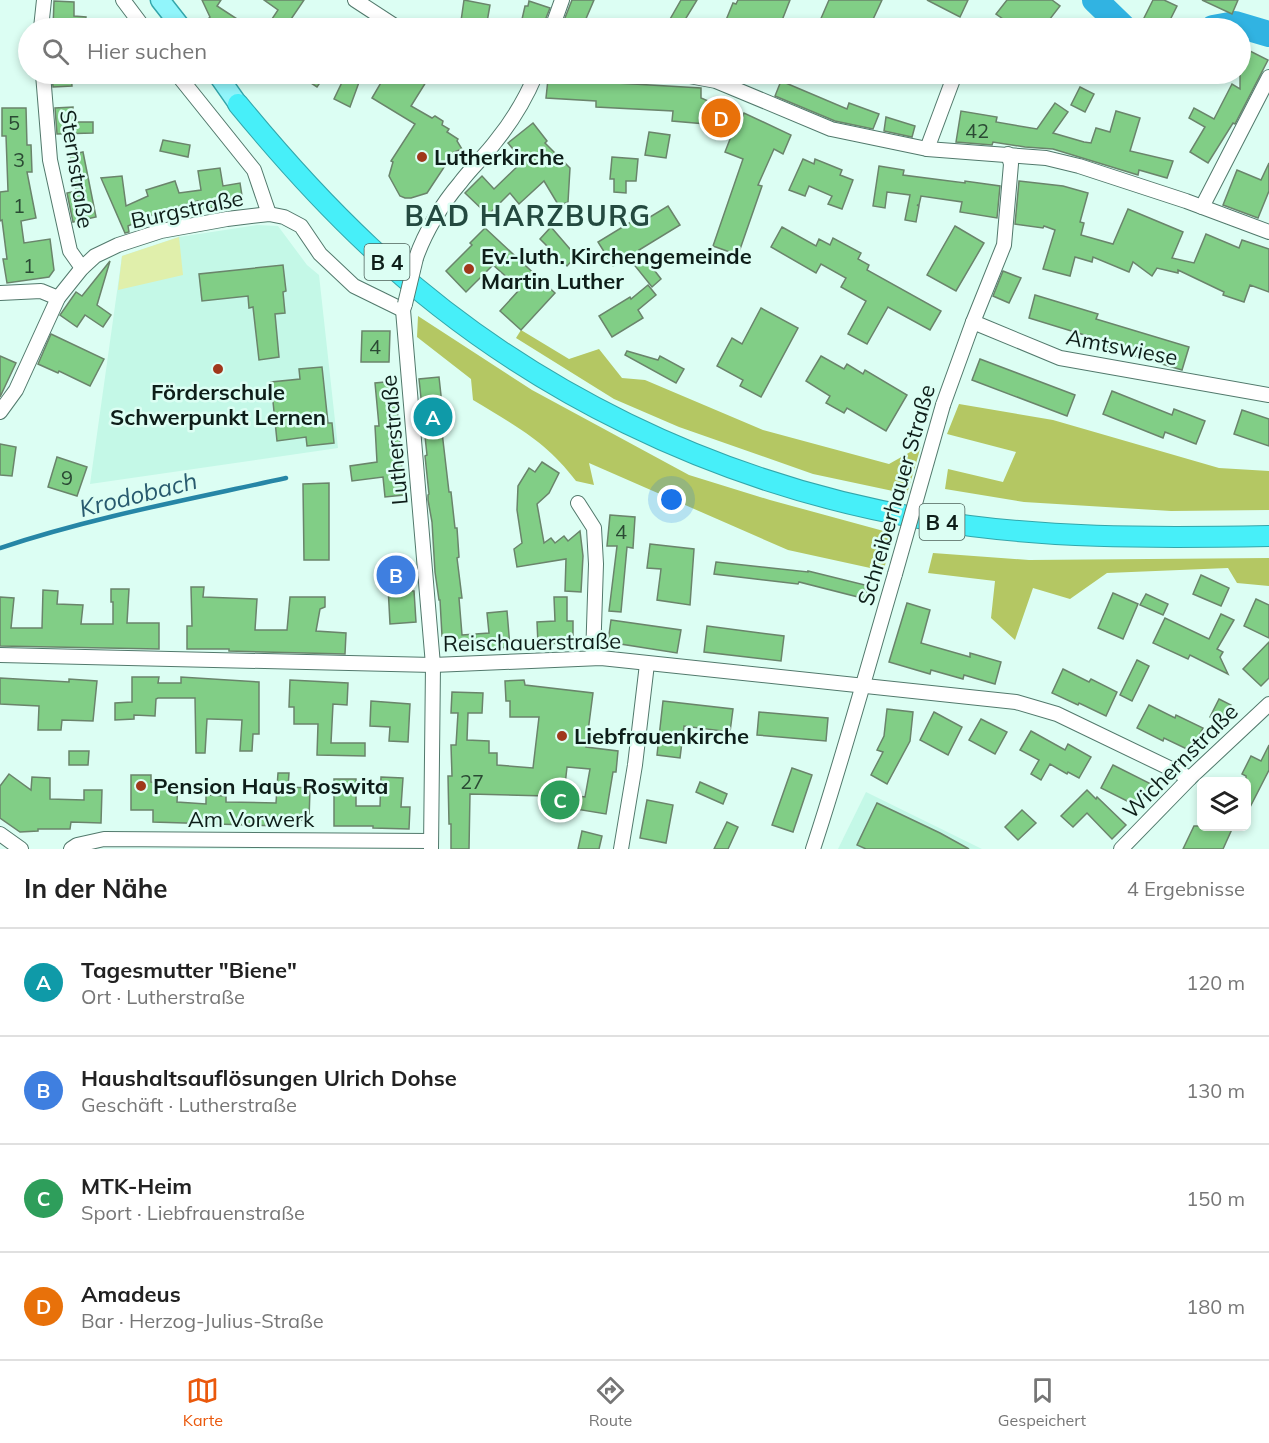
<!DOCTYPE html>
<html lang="de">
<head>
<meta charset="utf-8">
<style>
  :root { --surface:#fff; --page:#f2f2f2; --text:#222; --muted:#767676; --line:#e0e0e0; --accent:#ea580c }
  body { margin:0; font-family:Mulish,sans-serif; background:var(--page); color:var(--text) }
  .controls { position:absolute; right:18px; bottom:18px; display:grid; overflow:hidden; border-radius:9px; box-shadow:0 3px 9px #0003 }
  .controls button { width:54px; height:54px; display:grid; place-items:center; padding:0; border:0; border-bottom:2px solid var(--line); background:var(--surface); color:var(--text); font:30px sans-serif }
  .you { position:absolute; left:672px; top:500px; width:21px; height:21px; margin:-15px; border:4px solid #fff; border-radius:50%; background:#1a73e8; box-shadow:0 0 0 9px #1a73e833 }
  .badge { display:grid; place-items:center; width:39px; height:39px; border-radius:50%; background:var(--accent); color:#fff; font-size:20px; font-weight:700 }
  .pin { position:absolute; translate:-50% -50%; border:3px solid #fff; box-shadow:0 2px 6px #0006 }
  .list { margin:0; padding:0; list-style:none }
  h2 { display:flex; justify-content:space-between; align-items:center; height:78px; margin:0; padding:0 24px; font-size:26px }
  h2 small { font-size:20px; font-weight:400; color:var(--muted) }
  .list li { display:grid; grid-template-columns:39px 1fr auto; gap:18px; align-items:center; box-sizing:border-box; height:108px; padding:0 24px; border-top:2px solid var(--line) }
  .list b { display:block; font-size:22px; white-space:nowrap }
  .list p { margin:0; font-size:20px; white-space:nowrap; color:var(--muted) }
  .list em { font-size:20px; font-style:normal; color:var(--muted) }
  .icon { flex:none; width:33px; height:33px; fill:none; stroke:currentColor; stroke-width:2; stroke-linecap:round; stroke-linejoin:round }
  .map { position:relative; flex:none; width:1269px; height:849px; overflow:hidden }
  .search { position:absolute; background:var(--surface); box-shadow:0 3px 9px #0003; left:18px; right:18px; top:18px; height:66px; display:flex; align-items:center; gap:15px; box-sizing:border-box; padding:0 21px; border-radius:33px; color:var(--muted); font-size:22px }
  .sheet { height:510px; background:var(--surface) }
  nav { display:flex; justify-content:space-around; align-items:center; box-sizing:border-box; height:84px; border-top:2px solid var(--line); background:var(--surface); font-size:16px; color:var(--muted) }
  nav a { display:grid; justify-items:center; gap:3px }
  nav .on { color:var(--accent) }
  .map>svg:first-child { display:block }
</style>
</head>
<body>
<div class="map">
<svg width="1269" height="849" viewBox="0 0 1269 849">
  <rect width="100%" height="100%" fill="#dcfef3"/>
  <g fill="#c4f8e7">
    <polygon points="257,225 278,226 307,265 319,275 338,448 90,484 122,256 179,237"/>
    <polygon points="866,792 982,849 838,849"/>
  </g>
  <polygon fill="#e0efab" points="179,237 183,275 118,290 122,256"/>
  <g fill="#b4c763">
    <path d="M418,316L532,390L689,475L770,500L891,533L884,571L788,550L589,463L594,485L576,481C546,441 514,425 473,400L471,379L417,337Z"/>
    <polygon points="521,330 569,359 599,349 622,378 645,380 763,430 889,464 921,446 907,494 813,474 679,427 614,399 516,338"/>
    <polygon points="959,404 1053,420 1219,468 1269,471 1269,510 1171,511 1024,502 945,489 948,469 1003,482 1016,452 947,434"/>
    <polygon points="933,553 1029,560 1269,558 1269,586 1237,583 1228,568 1107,573 1070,599 1033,588 1015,640 991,618 995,581 928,573"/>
  </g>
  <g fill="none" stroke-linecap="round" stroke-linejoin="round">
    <path stroke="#2686a6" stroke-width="4.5" d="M0,548C93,517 191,499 286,478"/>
    <g stroke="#31b3e2" stroke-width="26">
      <polyline points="1095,0 1124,28"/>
      <polyline points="1213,28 1235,24 1269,34"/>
    </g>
  </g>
  <g fill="#81ce86" stroke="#6a846b" stroke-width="1.5" fill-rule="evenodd">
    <polygon points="202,0 221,0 217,6 251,28 200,28 210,17"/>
    <polygon points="264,0 304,0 285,28 266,28 278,10"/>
    <polygon points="464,0 490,5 486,28 460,28"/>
    <polygon points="572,0 594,0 582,28 561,28"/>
    <polygon points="681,0 697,0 680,28 665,28"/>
    <polygon points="738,0 790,0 779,28 745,28 726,20 733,3 736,4"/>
    <polygon points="829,0 882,0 869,28 831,28 819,23"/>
    <polygon points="927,0 968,0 960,17"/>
    <polygon points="1007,0 1052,0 1060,6 1043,28 1030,28 1024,23 1020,28 1016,28 996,14"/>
    <polygon points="1153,0 1164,0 1177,6 1166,28 1139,28"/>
    <polygon points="1202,0 1238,0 1232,14"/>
    <polygon points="54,1 74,2 74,16 86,17 85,28 53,28"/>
    <polygon points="529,1 550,8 544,23 538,21 536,28 520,28 525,6 528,6"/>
    <polygon points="1240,46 1268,60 1235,124 1233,123 1208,163 1190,152 1205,127 1189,118 1194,108 1214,119 1232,84 1240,89"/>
    <polygon points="52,74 71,74 72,86 53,87"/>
    <polygon points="297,74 326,74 317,87"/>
    <polygon points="346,74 362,74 350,107 334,99"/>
    <polygon points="386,74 431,74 411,106 432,118 435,116 443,121 442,125 449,129 447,132 458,139 457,141 462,149 454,152 427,193 411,198 405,198 400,196 389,176 393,162 391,161 415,124 372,98"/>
    <polygon points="548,79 701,88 701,98 743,116 744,113 791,135 783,154 774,149 758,185 762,186 738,255 713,246 743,159 725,152 732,134 706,124 672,121 673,111 596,107 596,101 546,98"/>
    <polygon points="781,81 847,109 849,103 879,114 873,129 835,121 775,96"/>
    <polygon points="1080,87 1094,94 1085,112 1071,105"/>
    <polygon points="1055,103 1068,112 1053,133 1084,142 1091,143 1096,128 1110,132 1116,111 1140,118 1130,151 1173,161 1167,178 1139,170 1138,175 1053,149 1025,147 993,142 992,145 956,142 961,111 997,117 996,122 1037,129"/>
    <polygon points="73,107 73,122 93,122 93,133 57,134 55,108"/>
    <polygon points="2,108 26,108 27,145 31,145 32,172 27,172 36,218 21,221 24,243 50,239 54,270 49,277 7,283 3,259 7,259 2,220 0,221 0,192 8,191 6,136 2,136"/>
    <polygon points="886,117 915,126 912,137 884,131"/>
    <polygon points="533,123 547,141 545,143 570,168 568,202 559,206 544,181 519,204 510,193 488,215 465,193 482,176 494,189 523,161 508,143"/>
    <polygon points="649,132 670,135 666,158 645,155"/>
    <polygon points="163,140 190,145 188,157 160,151"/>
    <polygon points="83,152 96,217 73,222 67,193 76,191 70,155"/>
    <polygon points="612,157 638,159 636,181 626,181 626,193 614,192 614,179 610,179"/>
    <polygon points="803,159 814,164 815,159 842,170 840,175 853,180 842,209 828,204 832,196 809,186 805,196 789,190"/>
    <polygon points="1269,163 1269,191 1258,218 1223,205 1237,170 1261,180"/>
    <polygon points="879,166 904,170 903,175 965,183 965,181 1000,186 997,218 960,212 962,202 921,196 919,205 917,205 919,206 916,222 905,220 910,195 887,192 885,208 873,206"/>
    <polygon points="220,168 223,186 240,183 243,202 199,210 198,201 157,213 128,226 129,232 125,233 101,178 122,176 126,206 148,196 146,190 175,181 179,193 201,190 198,171"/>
    <polygon points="1019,181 1063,186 1088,193 1080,222 1084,223 1081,235 1113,244 1128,209 1183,232 1172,258 1194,263 1206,234 1239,248 1242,240 1269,249 1269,292 1250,285 1244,302 1223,295 1224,292 1178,270 1178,273 1157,268 1152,276 1133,262 1129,272 1093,257 1092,262 1075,257 1070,276 1043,269 1055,230 1044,226 1043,228 1015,224"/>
    <polygon points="668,206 680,225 639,250 661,279 652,287 628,257 613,266 598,242 634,220 637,225"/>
    <polygon points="955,226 984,243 956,291 927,275"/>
    <polygon points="551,227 576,256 567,266 540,239"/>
    <polygon points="782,227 816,246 819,239 830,245 833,238 861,253 858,259 869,265 867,270 941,311 930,330 888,307 867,344 848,334 866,301 841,287 846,278 821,264 816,273 771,247"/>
    <polygon points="485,228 555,293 521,330 500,311 520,289 493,265 466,292 446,271 472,245 470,243"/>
    <polygon points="110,261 97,305 111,315 103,327 85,315 77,327 60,315 76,292 82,296"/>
    <polygon points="283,265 286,291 283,292 285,313 275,314 279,357 259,360 253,307 249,308 248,296 202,301 199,274"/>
    <polygon points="1003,271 1021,278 1009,303 993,296"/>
    <polygon points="648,285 656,295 638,310 643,318 612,337 599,316 630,297 631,299"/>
    <polygon points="1035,295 1098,314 1096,319 1189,347 1182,370 1089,342 1091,337 1029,318"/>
    <polygon points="761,308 798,328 761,397 740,386 743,380 717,366 732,338 742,344"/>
    <polygon points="362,331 390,331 389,362 361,362"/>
    <polygon points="51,334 104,359 90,386 59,371 58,373 38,364"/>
    <polygon points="627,351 658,360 660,356 684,369 676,383 625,355"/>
    <polygon points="0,356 16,363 0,397"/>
    <polygon points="821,356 844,369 847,364 863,374 865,370 907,395 886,431 847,408 844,413 826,403 830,396 806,381"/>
    <polygon points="980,359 1075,395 1067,416 972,380"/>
    <polygon points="322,367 328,423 332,423 334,443 307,446 306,437 277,441 271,382 300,379 299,369"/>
    <polygon points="439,377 445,432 442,432 449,492 451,492 455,528 457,528 459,557 457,558 462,598 459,598 462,635 489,633 487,613 507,611 510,647 455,652 453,635 442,636 440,600 439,600 435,572 432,522 428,500 428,495 429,494 425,456 427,455 419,379"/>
    <polygon points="395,381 404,495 385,497 383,477 352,481 350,466 377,462 375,426 379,426 375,383"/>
    <polygon points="1112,391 1172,415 1174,409 1205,421 1196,444 1165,432 1163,438 1103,414"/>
    <polygon points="1242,410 1269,419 1269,446 1234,434"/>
    <polygon points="0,444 16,447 12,476 0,475"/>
    <polygon points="57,457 87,467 77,496 48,487"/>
    <polygon points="542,462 559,473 549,493 537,504 544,543 551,538 555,543 564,536 568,541 580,531 583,556 581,592 565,591 566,559 517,567 514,549 522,543 517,510 518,486 529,468 535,472"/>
    <polygon points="329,483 329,560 304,560 303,484"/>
    <polygon points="610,515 635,517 633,548 627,547 621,612 609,611 617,546 607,546"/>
    <polygon points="650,544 694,549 690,605 657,600 661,569 647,568"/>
    <polygon points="716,562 808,572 808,571 869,586 866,599 799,582 798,584 714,574"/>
    <polygon points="411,563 412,591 414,591 416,622 390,624 388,586 382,586 381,564"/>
    <polygon points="1201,575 1229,588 1221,606 1193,594"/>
    <polygon points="191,587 204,587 203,597 257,599 255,630 287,630 290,597 325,597 325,607 320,609 316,631 346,633 345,654 229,651 229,649 187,649 187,626 192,626"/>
    <polygon points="111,589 129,589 127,623 159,623 159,649 0,646 0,597 14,598 11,628 42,628 43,590 58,591 57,604 83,605 81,624 113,624 113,602 111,602"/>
    <polygon points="1113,593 1138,604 1123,639 1098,628"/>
    <polygon points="1146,594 1168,604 1163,615 1140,605"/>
    <polygon points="554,597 567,597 567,621 573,621 573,643 538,644 537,622 555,621"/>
    <polygon points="1256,599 1269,605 1269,638 1244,626"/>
    <polygon points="907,603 930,610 921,643 970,657 970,653 1001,662 995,684 964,675 963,679 931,670 930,674 889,662"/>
    <polygon points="1221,614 1234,620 1217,649 1223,652 1220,657 1228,674 1190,655 1188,659 1153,643 1165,618 1209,639"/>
    <polygon points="611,620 681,630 677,653 608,642"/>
    <polygon points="707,626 784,636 781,661 704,652"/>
    <polygon points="1269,642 1269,678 1261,686 1243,669"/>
    <polygon points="1137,660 1149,666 1132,701 1120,695"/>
    <polygon points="1063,669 1089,682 1091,679 1117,692 1106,716 1079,703 1078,705 1052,693"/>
    <polygon points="132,677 159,677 158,683 181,683 181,677 259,682 259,734 253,734 252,751 240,751 242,720 210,719 207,719 205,753 196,753 195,698 158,698 156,699 155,716 134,715 134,719 115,720 115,703 132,702"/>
    <polygon points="0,678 69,682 69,679 97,681 93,721 62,720 61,730 38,730 39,706 0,704"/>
    <polygon points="290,680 348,683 347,705 333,704 331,743 365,743 365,756 317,755 318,724 294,724 294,707 289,707"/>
    <path d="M524,680L525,685L593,693L586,747L618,751L616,772H613L606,814L545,804L546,796L470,794L469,849H451V824H449L448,776H452L451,745H456L458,713H451L452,692L483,693L482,713H468L467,740L489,741V753H497V765L533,768L539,717H510V701H506L505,681ZM567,767L590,769L585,797L564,794Z"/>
    <polygon points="1219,699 1231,705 1222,723 1210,717"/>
    <polygon points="371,701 410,704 408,742 389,741 390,727 370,726"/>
    <polygon points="663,701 733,709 730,732 684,726 680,758 657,755"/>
    <polygon points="1149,705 1175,718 1176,715 1203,728 1191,751 1164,738 1163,741 1137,728"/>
    <polygon points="887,709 913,712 910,741 887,784 871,775 883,752 877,750 884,736"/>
    <polygon points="759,712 828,718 826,741 757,735"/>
    <polygon points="934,712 962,727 948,755 920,740"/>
    <polygon points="981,719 1007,732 995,754 969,740"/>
    <polygon points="1031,731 1065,750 1068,744 1091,757 1079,778 1068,772 1067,774 1050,764 1041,780 1031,774 1039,760 1020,750"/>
    <polygon points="1269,745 1269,770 1246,815 1246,776 1242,774 1251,756 1261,761"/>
    <polygon points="69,751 89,751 88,765 69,765"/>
    <polygon points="1113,765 1151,784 1139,807 1101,788"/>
    <polygon points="792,768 812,775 793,832 772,825"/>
    <polygon points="278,773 289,773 288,787 310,788 309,820 279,820 279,826 153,822 153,810 131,810 131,775 151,775 151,782 178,783 177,802 206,804 206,795 226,796 226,802 276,803"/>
    <polygon points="9,774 31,790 32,777 50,778 50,799 84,800 84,790 102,790 101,823 71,822 70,829 38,829 38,831 20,832 0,818 0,786"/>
    <polygon points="381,777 403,778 401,807 410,807 409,829 373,828 373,826 334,826 334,779 356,779 356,806 380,806"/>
    <polygon points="700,782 727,794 723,804 696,792"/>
    <polygon points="1087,790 1096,799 1097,797 1126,825 1112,839 1087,813 1073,827 1061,816"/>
    <polygon points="647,800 673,805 666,843 640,838"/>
    <polygon points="877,803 940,833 969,849 866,849 857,845"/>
    <polygon points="1022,810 1036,823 1018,840 1005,827"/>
    <polygon points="727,822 738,827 728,849 714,849"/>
    <polygon points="1194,826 1226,826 1232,829 1223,849 1183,849"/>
    <polygon points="582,831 602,836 599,849 578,849"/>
  </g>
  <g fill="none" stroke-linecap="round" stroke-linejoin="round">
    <g stroke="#52796c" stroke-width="16">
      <g id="minor">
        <polyline points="123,0 144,28"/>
        <polyline points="355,0 398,28"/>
        <polyline points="41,28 44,0"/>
        <polyline points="552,28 562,0"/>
        <polyline points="43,74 50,160 70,251 82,268"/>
        <polyline points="177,74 254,170 269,214"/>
        <polyline points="651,74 684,75 716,81 831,129 927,149 1046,158 1079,166 1186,201 1269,232"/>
        <polyline points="927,149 955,74"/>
        <polyline points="1202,207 1269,77"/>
        <path d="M416,258C425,232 442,204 460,183C471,168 485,156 496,141C513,120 526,98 536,74"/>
        <polyline points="0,293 41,291 58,298"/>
        <polyline points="405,304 403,310 433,665 431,849"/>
        <polyline points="973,322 1060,358 1269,395"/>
        <polyline points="943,405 973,322 1004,245 1011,164 1008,154"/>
        <polyline points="0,412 16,390 58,298 82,268 95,256 118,245 161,231 227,219 269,214 284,217 301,226 320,254 354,286 403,310"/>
        <polyline points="578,503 594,528 596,564 593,658"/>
        <polyline points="0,655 433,665 601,658 1016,702 1057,714 1190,778"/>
        <polyline points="0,834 21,849"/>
        <polyline points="71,849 77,845 104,839 431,841"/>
        <polyline points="621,849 635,765 647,664"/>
        <path d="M813,849C843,758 868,666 895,574"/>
        <polyline points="1121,849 1190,778 1269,704"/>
      </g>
    </g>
    <g stroke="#33a6ab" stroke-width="21">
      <g id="major">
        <polyline points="160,0 182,28"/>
        <polyline points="217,74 238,104"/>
      </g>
    </g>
    <g stroke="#33a6ab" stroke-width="22">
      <path id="highway" d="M238,104C279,154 322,202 369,246C522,390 718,484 924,519C1038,539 1154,538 1269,536"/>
    </g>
    <use href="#minor" stroke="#fff" stroke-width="14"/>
    <use href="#major" stroke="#91f5fb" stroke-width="18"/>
    <use href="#highway" stroke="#47eff9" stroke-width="20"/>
    <g stroke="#52796c" stroke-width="16" stroke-linecap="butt">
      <g id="minor-bridge">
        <polyline points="405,304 416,258"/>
        <polyline points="895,574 943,405"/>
      </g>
    </g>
    <use href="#minor-bridge" stroke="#fff" stroke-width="14"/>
  </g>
  <g fill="#a0381b" stroke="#dcfef3" stroke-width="2">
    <circle cx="422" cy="157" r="6"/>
    <circle cx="469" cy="269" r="6"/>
    <circle cx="218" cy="369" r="6"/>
    <circle cx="562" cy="736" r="6"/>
    <circle cx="141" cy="786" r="6"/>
  </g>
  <g text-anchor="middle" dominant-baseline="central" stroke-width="5" stroke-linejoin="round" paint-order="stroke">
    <g font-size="20" fill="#2b4a34">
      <text x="14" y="122">5</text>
      <text x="977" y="130">42</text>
      <text x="19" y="159">3</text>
      <text x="19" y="205">1</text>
      <text x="29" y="265">1</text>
      <text x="375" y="346">4</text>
      <text x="67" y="477">9</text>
      <text x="621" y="531">4</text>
      <text x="472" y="781">27</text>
    </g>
    <g fill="#dcfef3" stroke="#4c615a" stroke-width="1.5">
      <rect x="364.5" y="244" width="45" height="36" rx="4.5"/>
      <rect x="919.5" y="504" width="45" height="36" rx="4.5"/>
    </g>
    <g font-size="21" font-weight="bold" fill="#0e1e19">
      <text x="387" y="262">B 4</text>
      <text x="942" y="522">B 4</text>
    </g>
    <g font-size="22" font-weight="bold" fill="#0e1e19" stroke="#dcfef3" text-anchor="start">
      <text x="434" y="157">Lutherkirche</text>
      <text x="481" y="256">Ev.-luth. Kirchengemeinde<tspan x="481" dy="25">Martin Luther</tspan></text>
      <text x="218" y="392" text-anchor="middle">Förderschule<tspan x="218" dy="25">Schwerpunkt Lernen</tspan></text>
      <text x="574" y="736">Liebfrauenkirche</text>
      <text x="153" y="786">Pension Haus Roswita</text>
    </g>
    <g font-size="22" fill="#0e1e19" stroke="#dcfef3">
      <text transform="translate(77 169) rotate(81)">Sternstraße</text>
      <text transform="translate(187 209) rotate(-12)">Burgstraße</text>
      <text transform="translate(1122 347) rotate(11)">Amtswiese</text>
      <text transform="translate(394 440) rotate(-95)">Lutherstraße</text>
      <text transform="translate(896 495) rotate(-74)">Schreiberhauer Straße</text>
      <text transform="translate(532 642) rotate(-1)">Reischauerstraße</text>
      <text transform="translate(1180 761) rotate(-45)">Wichernstraße</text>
      <text x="251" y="819">Am Vorwerk</text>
    </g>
    <g font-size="24" font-style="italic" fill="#285a6e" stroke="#dcfef3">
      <text transform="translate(138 494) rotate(-14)">Krodobach</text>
    </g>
    <g font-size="28" font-weight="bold" letter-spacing="1.5" fill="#244a40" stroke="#dcfef3">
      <text x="528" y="215">BAD HARZBURG</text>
    </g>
  </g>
</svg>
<div class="controls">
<button><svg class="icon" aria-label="layers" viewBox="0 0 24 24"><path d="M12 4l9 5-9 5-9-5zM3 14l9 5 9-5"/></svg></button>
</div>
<div class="you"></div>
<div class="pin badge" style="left:433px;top:417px;background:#0f9aa8">A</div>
<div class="pin badge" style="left:396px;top:575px;background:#3f7fe0">B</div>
<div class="pin badge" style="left:560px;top:800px;background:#2e9e5b">C</div>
<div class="pin badge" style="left:721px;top:118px;background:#e8710a">D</div>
<div class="search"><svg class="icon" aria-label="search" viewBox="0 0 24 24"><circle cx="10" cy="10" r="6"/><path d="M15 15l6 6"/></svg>Hier suchen</div>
</div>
<section class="sheet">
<h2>In der Nähe<small>4 Ergebnisse</small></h2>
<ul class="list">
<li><span class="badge" style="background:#0f9aa8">A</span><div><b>Tagesmutter &quot;Biene&quot;</b><p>Ort · Lutherstraße</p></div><em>120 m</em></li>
<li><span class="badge" style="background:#3f7fe0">B</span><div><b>Haushaltsauflösungen Ulrich Dohse</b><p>Geschäft · Lutherstraße</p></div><em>130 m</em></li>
<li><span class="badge" style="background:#2e9e5b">C</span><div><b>MTK-Heim</b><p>Sport · Liebfrauenstraße</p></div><em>150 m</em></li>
<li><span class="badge" style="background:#e8710a">D</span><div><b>Amadeus</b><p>Bar · Herzog-Julius-Straße</p></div><em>180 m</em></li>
</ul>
</section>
<nav>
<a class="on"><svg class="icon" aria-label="map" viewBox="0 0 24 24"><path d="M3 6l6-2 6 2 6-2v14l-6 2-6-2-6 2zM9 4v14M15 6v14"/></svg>Karte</a>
<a><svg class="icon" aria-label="directions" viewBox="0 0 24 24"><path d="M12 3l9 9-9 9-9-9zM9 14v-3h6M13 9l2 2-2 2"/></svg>Route</a>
<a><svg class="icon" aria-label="saved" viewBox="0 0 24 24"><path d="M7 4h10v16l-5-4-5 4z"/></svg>Gespeichert</a>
</nav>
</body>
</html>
